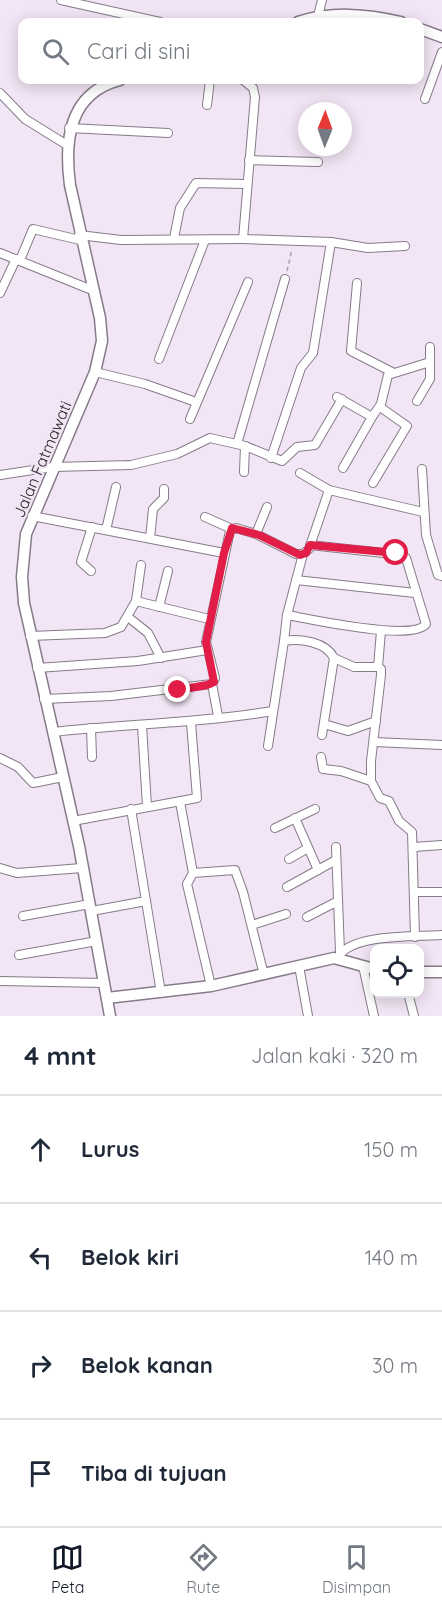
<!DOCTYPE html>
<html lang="id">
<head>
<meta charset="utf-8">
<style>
  :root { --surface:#fff; --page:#f6f6f7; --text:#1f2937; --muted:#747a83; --line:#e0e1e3; --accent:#111827 }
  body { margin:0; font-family:Quicksand,sans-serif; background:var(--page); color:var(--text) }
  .controls { position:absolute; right:18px; bottom:18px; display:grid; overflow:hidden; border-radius:12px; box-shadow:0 3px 15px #0003 }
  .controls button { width:54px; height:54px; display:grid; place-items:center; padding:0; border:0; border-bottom:2px solid var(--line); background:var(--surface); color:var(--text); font:30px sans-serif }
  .compass { position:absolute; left:298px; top:102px; width:54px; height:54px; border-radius:50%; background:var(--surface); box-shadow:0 3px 15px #0003; rotate:1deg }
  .stop { position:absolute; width:18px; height:18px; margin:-14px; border:4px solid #e11d48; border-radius:50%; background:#fff }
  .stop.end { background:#e11d48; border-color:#fff; box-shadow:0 2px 6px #0008 }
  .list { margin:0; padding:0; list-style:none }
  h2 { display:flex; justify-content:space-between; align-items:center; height:78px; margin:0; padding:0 24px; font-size:26px }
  h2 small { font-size:20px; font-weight:400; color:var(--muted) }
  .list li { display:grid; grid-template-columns:39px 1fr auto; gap:18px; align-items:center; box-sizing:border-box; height:108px; padding:0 24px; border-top:2px solid var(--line) }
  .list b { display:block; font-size:22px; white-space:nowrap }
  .list em { font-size:20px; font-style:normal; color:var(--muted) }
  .icon { flex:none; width:33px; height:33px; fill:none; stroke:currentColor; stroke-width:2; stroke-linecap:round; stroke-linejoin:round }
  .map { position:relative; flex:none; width:442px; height:1016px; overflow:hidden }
  .search { position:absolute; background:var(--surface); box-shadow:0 3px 15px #0003; left:18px; right:18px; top:18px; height:66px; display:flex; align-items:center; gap:15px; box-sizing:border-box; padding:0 21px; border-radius:12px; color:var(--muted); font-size:22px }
  .sheet { height:510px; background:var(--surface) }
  nav { display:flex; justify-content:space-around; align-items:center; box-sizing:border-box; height:84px; border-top:2px solid var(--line); background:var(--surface); font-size:16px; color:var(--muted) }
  nav a { display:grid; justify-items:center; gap:3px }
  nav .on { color:var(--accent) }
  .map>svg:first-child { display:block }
</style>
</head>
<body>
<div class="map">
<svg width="442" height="1016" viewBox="0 0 442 1016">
  <rect width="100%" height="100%" fill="#f2e5f5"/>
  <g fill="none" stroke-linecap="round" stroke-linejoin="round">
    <g stroke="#867b89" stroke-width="10">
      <g id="minor">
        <polyline points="61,0 160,22"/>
        <polyline points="318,16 322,0"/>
        <polyline points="0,93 25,119 67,145"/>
        <polyline points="425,99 442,52"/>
        <polyline points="207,105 210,80"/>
        <polyline points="69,128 168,133"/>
        <polyline points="249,160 318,162"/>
        <polyline points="79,235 121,240 243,239 255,97 253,88 243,80"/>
        <polyline points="174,238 180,208 196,183 247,184"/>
        <polyline points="243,239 331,242 313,353 301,368 271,458"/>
        <polyline points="331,242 368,248 405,246"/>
        <polyline points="0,253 92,290"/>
        <polyline points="20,260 33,229 80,240"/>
        <polyline points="357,283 351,351 392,372"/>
        <polyline points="0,293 16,259"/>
        <polyline points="159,359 205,240"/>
        <polyline points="95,372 145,384 196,402"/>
        <polyline points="337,397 372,417 343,468"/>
        <polyline points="417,401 430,379 430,347"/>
        <polyline points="372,417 381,404 388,375 430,362"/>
        <polyline points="190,419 248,282"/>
        <polyline points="237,444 285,279"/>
        <polyline points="422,469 426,535 438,575 442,576"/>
        <polyline points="244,472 245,446"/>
        <polyline points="300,473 329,490 423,512"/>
        <polyline points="0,475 53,467 131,465 177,454 210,438 245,446 282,461 297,447 315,445 342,399"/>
        <polyline points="373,483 407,426 380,407"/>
        <polyline points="32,516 224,553"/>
        <polyline points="205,517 232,529"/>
        <polyline points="106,530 116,487"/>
        <polyline points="256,534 267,507"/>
        <polyline points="150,538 153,509 164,498 164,489"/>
        <polyline points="91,571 81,562 92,527"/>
        <polyline points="296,580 415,593"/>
        <polyline points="136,601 209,619"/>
        <polyline points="159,607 168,571"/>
        <path d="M287,615C310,619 413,642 426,624L406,558L402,555L310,545"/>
        <polyline points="128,617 148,633 161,658"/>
        <polyline points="381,631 378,667 381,669 381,675 371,761 371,781 380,798 389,801 399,821 412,832 415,937"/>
        <polyline points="30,636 105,633 121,627 136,601 141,565"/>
        <polyline points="284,641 287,615 303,554"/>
        <polyline points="334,658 354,667 378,667"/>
        <polyline points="37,668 138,661 207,650"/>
        <polyline points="212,684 218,716"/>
        <polyline points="44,699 111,696 212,684 215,678 206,642 230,531 236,528 256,534 296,554 303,554 309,549 329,490"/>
        <polyline points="324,724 348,731 376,721"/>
        <polyline points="142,726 147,806"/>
        <polyline points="91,728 92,757"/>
        <path d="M53,732C127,724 200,723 273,711"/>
        <polyline points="374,742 442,745"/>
        <path d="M268,746L284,641C301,638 326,642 334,658L322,735"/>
        <polyline points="321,757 323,769 341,771 371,781"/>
        <polyline points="0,758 18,767 33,783 63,777"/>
        <polyline points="180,802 193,873"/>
        <polyline points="131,809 161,993"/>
        <polyline points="295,818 318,870"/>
        <polyline points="73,821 197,798 191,723"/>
        <polyline points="275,828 315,809"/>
        <polyline points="336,847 340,952"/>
        <polyline points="414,847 442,845"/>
        <polyline points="289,859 308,848"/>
        <polyline points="0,868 17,873 82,868"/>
        <polyline points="287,887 336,860"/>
        <polyline points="414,892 442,892"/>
        <polyline points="92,911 146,901"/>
        <polyline points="23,916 90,904"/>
        <polyline points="307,917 338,901"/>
        <polyline points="252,925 286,914"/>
        <polyline points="19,955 97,941"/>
        <path d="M338,958C349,933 418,937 442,935"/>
        <polyline points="299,966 308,1016"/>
        <polyline points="363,966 374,1016"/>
        <polyline points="0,981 104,983"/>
        <polyline points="211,986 187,884 193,873 235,870 243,892 264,975"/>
        <polyline points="408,993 414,1016"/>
      </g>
    </g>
    <g stroke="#867b89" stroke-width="13">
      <g id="tertiary">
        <path d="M298,22C332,11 366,14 401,22"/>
        <polyline points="420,29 442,37"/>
        <polyline points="420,972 442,972"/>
        <polyline points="107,998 211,986 334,958 374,969"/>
        <path d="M110,1016L79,846L24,603L22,577L26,534L95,372L102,341L100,318L70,185C64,140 69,93 120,80"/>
      </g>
    </g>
    <polyline stroke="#ada3af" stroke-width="1.5" stroke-dasharray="4.5 3" stroke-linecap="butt" points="287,271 292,249"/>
    <use href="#minor" stroke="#fff" stroke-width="8"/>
    <use href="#tertiary" stroke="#fff" stroke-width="10"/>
  </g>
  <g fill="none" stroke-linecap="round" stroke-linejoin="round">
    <polyline stroke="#e11d48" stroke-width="8" points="178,690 207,685 214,682 206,642 224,553 232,528 259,535 300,555 306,553 310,545 396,553"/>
  </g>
  <g text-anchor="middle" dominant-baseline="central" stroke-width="4.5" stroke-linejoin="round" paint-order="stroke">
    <g font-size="16" fill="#2a262b" stroke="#f2e5f5">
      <text transform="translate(42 459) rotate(-67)">Jalan Fatmawati</text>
    </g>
  </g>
</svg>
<div class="controls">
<button><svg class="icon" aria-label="locate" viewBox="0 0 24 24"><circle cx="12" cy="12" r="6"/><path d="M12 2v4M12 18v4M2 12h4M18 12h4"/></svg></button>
</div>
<svg class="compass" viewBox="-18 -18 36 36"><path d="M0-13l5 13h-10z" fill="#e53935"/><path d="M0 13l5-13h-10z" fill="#747a83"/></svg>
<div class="stop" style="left:396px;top:553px"></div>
<div class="stop end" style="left:178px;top:690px"></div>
<div class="search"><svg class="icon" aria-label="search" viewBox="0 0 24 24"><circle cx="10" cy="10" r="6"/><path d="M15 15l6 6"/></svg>Cari di sini</div>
</div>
<section class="sheet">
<h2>4 mnt<small>Jalan kaki · 320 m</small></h2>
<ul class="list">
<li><svg class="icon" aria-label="ahead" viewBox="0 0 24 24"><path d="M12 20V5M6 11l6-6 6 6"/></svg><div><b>Lurus</b></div><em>150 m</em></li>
<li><svg class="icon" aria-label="left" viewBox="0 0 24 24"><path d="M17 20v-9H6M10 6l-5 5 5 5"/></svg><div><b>Belok kiri</b></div><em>140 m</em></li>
<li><svg class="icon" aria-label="right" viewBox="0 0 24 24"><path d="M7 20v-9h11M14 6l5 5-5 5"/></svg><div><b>Belok kanan</b></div><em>30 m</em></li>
<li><svg class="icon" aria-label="arrive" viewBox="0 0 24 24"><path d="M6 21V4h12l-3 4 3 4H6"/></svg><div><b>Tiba di tujuan</b></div></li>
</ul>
</section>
<nav>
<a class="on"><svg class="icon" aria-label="map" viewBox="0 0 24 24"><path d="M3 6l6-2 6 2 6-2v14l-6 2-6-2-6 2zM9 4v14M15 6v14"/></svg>Peta</a>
<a><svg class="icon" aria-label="directions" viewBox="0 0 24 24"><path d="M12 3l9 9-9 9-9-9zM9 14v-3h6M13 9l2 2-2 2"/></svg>Rute</a>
<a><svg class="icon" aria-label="saved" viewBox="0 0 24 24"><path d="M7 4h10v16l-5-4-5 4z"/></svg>Disimpan</a>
</nav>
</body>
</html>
